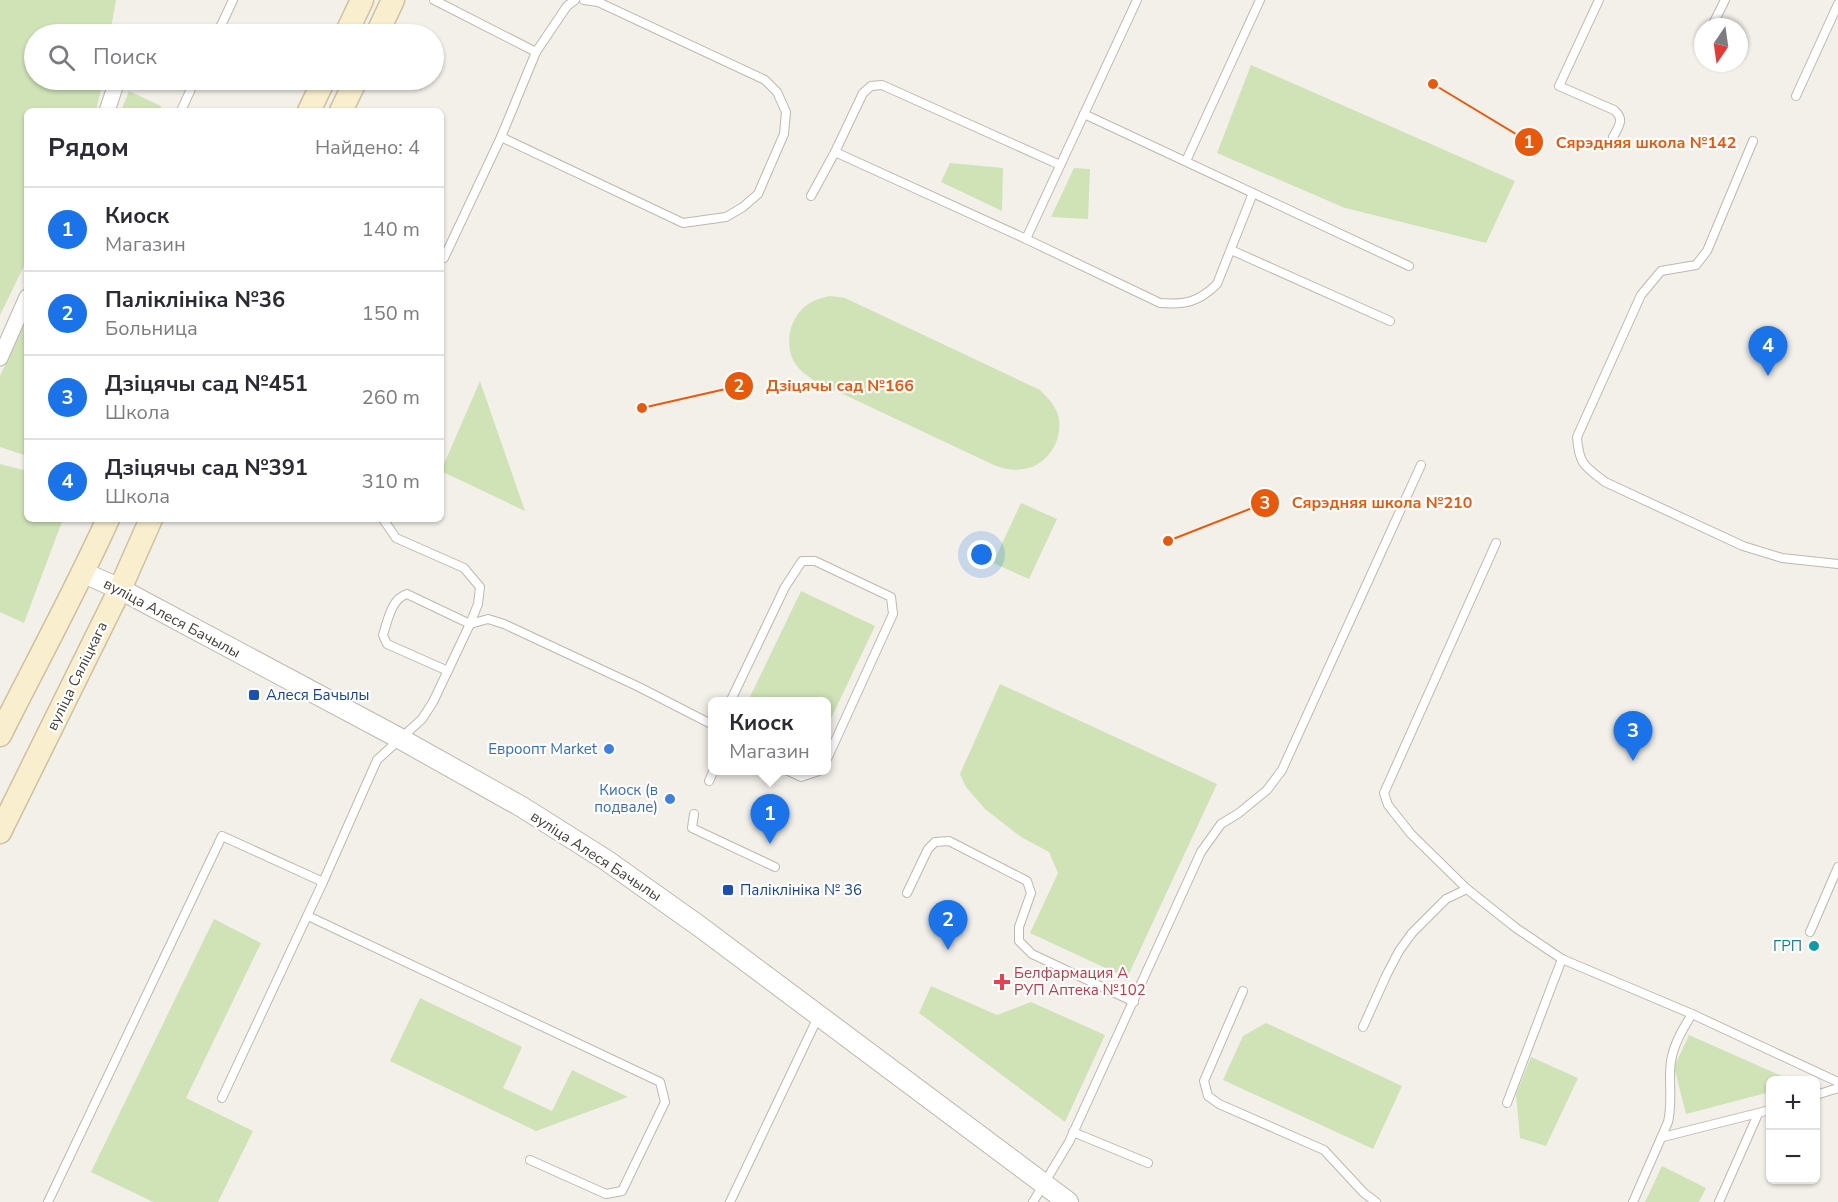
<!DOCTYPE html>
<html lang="ru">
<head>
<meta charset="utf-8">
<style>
  :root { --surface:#fff; --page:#f7f7f7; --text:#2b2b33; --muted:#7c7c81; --line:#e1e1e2; --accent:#1a73e8 }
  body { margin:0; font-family:"Nunito Sans",sans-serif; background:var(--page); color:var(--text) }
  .controls { position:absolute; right:18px; bottom:18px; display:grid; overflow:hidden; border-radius:9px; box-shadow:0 2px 4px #0004 }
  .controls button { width:54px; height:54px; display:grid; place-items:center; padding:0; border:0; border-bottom:2px solid var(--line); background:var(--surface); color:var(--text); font:30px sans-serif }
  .compass { position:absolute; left:1694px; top:18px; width:54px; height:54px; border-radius:50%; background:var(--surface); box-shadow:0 2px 4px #0004; rotate:193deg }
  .you { position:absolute; left:982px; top:555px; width:21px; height:21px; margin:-15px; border:4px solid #fff; border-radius:50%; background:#1a73e8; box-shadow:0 0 0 9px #1a73e833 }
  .badge { display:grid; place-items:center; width:39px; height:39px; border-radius:50%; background:var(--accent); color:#fff; font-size:20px; font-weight:700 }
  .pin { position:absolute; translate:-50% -50px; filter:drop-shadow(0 2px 3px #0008) }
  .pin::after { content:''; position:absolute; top:32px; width:21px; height:18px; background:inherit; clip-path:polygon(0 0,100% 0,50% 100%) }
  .popup { position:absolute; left:708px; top:697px; width:123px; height:78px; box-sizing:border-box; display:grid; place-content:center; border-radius:9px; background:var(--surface); filter:drop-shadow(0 2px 4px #0005); font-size:20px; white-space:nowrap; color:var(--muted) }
  .popup b { font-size:22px; color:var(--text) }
  .popup::after { content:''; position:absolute; left:50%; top:100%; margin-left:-12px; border:12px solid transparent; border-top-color:var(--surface) }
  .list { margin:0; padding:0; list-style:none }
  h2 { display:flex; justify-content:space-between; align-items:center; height:78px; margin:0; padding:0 24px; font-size:26px }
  h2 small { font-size:20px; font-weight:400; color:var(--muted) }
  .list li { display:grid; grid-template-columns:39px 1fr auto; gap:18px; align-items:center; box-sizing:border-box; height:84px; padding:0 24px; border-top:2px solid var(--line) }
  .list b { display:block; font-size:22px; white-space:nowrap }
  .list p { margin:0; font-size:20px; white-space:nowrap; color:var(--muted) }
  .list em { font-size:20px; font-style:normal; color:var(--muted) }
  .icon { flex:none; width:33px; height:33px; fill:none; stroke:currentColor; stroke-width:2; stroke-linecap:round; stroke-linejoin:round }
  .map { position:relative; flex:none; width:1838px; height:1202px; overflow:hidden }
  .search { position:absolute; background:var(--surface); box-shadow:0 2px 4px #0004; left:24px; top:24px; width:420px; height:66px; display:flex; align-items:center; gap:15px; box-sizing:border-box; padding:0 21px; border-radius:33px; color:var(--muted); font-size:22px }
  .panel { position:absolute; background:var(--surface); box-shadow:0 2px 4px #0004; left:24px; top:108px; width:420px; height:414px; border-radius:9px }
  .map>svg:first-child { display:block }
</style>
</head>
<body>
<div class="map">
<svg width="1838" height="1202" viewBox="0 0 1838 1202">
  <rect width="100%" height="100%" fill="#f3f0ea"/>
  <g fill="#cfe3b7">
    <polygon points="0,0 116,0 110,34 34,34 34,80 103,80 96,111 27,111 27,260 0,315"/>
    <polygon points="1251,65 1515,181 1486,243 1345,208 1217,153"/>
    <polygon points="129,91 161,106 160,111 121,111"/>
    <polygon points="950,163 1003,168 1002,211 941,182"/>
    <polygon points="1074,168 1090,169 1088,219 1051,217"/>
    <path d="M830,296L845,298L1040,390C1047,397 1053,403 1057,412C1066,436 1049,465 1024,469C1014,471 1005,469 996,466L813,380C805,374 798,369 793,360C783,338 793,309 816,300C820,298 825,297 830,296Z"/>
    <polygon points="27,317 27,456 0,447 0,376"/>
    <polygon points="480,381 525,511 441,471"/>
    <polygon points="0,464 27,471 27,519 63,519 24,623 0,612"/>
    <polygon points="1021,503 1057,519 1029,579 993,563"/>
    <polygon points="801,591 875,626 827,727 827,702 748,701"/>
    <polygon points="1000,684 1217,784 1127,978 1030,933 1058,873 1049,852 1021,837 985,809 966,787 960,774"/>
    <polygon points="214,919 261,943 186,1098 253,1131 218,1202 153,1202 91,1172"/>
    <polygon points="931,986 997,1015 1031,1002 1105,1035 1065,1122 919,1013"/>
    <polygon points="420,998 522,1047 503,1088 552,1111 572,1070 628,1097 536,1131 390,1061"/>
    <polygon points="1266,1023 1402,1086 1373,1149 1223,1080 1243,1036"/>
    <polygon points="1689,1035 1791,1080 1770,1080 1770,1092 1686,1114 1674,1067"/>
    <polygon points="1531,1057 1578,1078 1546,1146 1520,1138 1516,1094"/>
    <polygon points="1662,1166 1706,1188 1699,1202 1645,1202"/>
  </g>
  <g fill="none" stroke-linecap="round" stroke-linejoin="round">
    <g stroke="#beb8ad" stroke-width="10">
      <g id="service">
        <polyline points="434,0 536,52"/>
        <path d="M1599,0L1559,86L1614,110C1625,119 1619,126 1613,137"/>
        <polyline points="1713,24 1725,0"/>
        <polyline points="217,34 233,0"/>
        <polyline points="1796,96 1838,4"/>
        <polyline points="181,111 195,80"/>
        <polyline points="1084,114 1409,266"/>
        <polyline points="501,137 683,223 726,217 743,207 758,194 784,134 786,112 777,92 765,80 598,2 584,0"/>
        <path d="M1753,141L1707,251L1696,265L1661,271L1641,295L1577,437C1579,464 1584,466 1605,482L1743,546L1782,558L1838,564"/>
        <polyline points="1186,161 1260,0"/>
        <path d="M1060,165L882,85L871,86L863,93L835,152L1026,239L1160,303C1185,305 1199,302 1217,284L1253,193"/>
        <polyline points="811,196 835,152"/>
        <polyline points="1026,239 1137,0"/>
        <polyline points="1231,250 1390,321"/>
        <polyline points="444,258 501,137 536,52 567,6 575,0"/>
        <polyline points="1496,543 1384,793 1388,805 1411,834 1467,889 1516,928 1562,959 1692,1014 1838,1082"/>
        <path d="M448,671L387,644L383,635C388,620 391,599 407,594L470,624L488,619L504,624L639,687L713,725"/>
        <polyline points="730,702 785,587 802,561 815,561 891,597 893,614 827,759"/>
        <polyline points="786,770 801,777 822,770"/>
        <polyline points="709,781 714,770"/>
        <polyline points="694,814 692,828 775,867"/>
        <polyline points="907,893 928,849 935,842 949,841 1027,881 1031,893 1019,927 1019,941 1032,954 1134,1002"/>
        <polyline points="308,916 660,1082 665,1102 622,1191 606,1194 530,1160"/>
        <polyline points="1810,932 1838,867"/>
        <polyline points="1243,991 1204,1081 1208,1096 1219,1104 1324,1150 1364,1193 1376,1202"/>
        <polyline points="1363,1027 1386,976 1399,951 1412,933 1446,899 1467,889"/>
        <polyline points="1816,1095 1838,1088"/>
        <polyline points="222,1098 323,882"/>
        <polyline points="1507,1103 1562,959"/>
        <polyline points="1073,1132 1148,1163"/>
        <polyline points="1663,1137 1770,1110"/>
        <polyline points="48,1202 222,836 323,882 377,760 422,719 433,702 470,624 478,604 480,587 464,568 396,538 383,519"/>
        <polyline points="730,1202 818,1017"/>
        <polyline points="1033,1202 1069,1142 1201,852 1221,824 1239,813 1267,790 1282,770 1421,465"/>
        <path d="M1633,1202L1668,1122C1673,1102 1668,1081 1671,1061C1674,1043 1683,1029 1692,1014"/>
        <polyline points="1719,1202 1758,1114"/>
      </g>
    </g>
    <g stroke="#beb8ad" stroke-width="17">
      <g id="minor">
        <polyline points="107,111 116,84"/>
        <polyline points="0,358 27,297"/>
      </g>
    </g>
    <g stroke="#beb8ad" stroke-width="22">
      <polyline id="tertiary" points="84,573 120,589 399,738 522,807 606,860 699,926 1068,1202"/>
    </g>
    <g stroke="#cec29e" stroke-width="25">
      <g id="secondary">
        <polyline points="346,34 362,0"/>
        <polyline points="377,34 393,0"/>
        <polyline points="309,111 324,80"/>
        <polyline points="341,111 356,80"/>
        <path d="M0,735C36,663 75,592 108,519"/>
        <polyline points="0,832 120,589 151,519"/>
      </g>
    </g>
    <use href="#service" stroke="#fff" stroke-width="8"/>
    <use href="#minor" stroke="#fff" stroke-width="15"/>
    <use href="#tertiary" stroke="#fff" stroke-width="20"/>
    <use href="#secondary" stroke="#f9efce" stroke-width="22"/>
  </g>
  <g fill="#1a4fb4" stroke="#fff" stroke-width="2">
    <rect x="248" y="689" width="12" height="12" rx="3"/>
    <rect x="722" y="884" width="12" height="12" rx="3"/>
  </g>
  <g fill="#3f7fe0" stroke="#fff" stroke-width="2">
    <circle cx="609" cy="749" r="6"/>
    <circle cx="670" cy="799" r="6"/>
  </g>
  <circle fill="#0f9aa8" stroke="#fff" stroke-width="2" cx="1814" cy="946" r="6"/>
  <path fill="#e0444e" stroke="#fff" stroke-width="2" d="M999 973h6v6h6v6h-6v6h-6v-6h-6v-6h6z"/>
  <g text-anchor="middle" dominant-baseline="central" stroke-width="4.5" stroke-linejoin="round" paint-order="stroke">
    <g font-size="15" fill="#464139" stroke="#fff">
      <text transform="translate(172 618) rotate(28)">вуліца Алеся Бачылы</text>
      <text transform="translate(77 676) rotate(-64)">вуліца Сяліцкага</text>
      <text transform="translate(596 856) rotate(33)">вуліца Алеся Бачылы</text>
    </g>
    <g font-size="15" fill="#164399" stroke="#fff" text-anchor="start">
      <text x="266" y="695">Алеся Бачылы</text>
      <text x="740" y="890">Паліклініка № 36</text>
    </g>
    <g font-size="15" fill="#366cbe" stroke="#fff" text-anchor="end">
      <text x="597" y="749">Евроопт Market</text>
      <text x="658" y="790">Киоск (в<tspan x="658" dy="17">подвале)</tspan></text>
    </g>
    <g font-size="15" fill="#0d838f" stroke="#fff" text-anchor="end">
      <text x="1802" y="946">ГРП</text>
    </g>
    <g font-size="15" fill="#be3a42" stroke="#fff" text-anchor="start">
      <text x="1014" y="973">Белфармация А<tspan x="1014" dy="17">РУП Аптека №102</tspan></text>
    </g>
  </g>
  <path fill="none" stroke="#e8590c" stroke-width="2" d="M1433 84L1529 142M642 408L739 386M1168 541L1265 503"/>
  <g fill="#e8590c" stroke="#fff" stroke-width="2">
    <circle cx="1433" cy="84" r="6"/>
    <circle cx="642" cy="408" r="6"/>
    <circle cx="1168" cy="541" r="6"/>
    <circle cx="1529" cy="142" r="15"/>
    <circle cx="739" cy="386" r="15"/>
    <circle cx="1265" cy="503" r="15"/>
  </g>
  <g font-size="18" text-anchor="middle" font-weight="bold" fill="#fff">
    <text x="1529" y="148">1</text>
    <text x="739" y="392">2</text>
    <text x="1265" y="509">3</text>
  </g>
  <g font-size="16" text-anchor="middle" font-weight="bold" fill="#e8590c" stroke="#fff" stroke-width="4.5" stroke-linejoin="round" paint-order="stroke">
    <text x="1646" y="148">Сярэдняя школа №142</text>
    <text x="840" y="391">Дзіцячы сад №166</text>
    <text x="1382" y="508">Сярэдняя школа №210</text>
  </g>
</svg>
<div class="controls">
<button>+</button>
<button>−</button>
</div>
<svg class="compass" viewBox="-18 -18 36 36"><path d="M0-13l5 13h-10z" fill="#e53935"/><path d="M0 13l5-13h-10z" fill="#7c7c81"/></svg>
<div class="you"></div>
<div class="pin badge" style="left:770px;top:844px">1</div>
<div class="popup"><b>Киоск</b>Магазин</div>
<div class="pin badge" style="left:948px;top:950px">2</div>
<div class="pin badge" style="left:1633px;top:761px">3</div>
<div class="pin badge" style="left:1768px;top:376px">4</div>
<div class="search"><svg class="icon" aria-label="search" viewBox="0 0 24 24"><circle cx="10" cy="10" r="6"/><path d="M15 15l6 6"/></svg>Поиск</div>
<section class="panel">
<h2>Рядом<small>Найдено: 4</small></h2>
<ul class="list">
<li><span class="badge">1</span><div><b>Киоск</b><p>Магазин</p></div><em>140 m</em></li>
<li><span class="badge">2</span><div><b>Паліклініка №36</b><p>Больница</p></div><em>150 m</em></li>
<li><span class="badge">3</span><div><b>Дзіцячы сад №451</b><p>Школа</p></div><em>260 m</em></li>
<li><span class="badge">4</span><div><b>Дзіцячы сад №391</b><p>Школа</p></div><em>310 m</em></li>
</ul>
</section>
</div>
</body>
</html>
